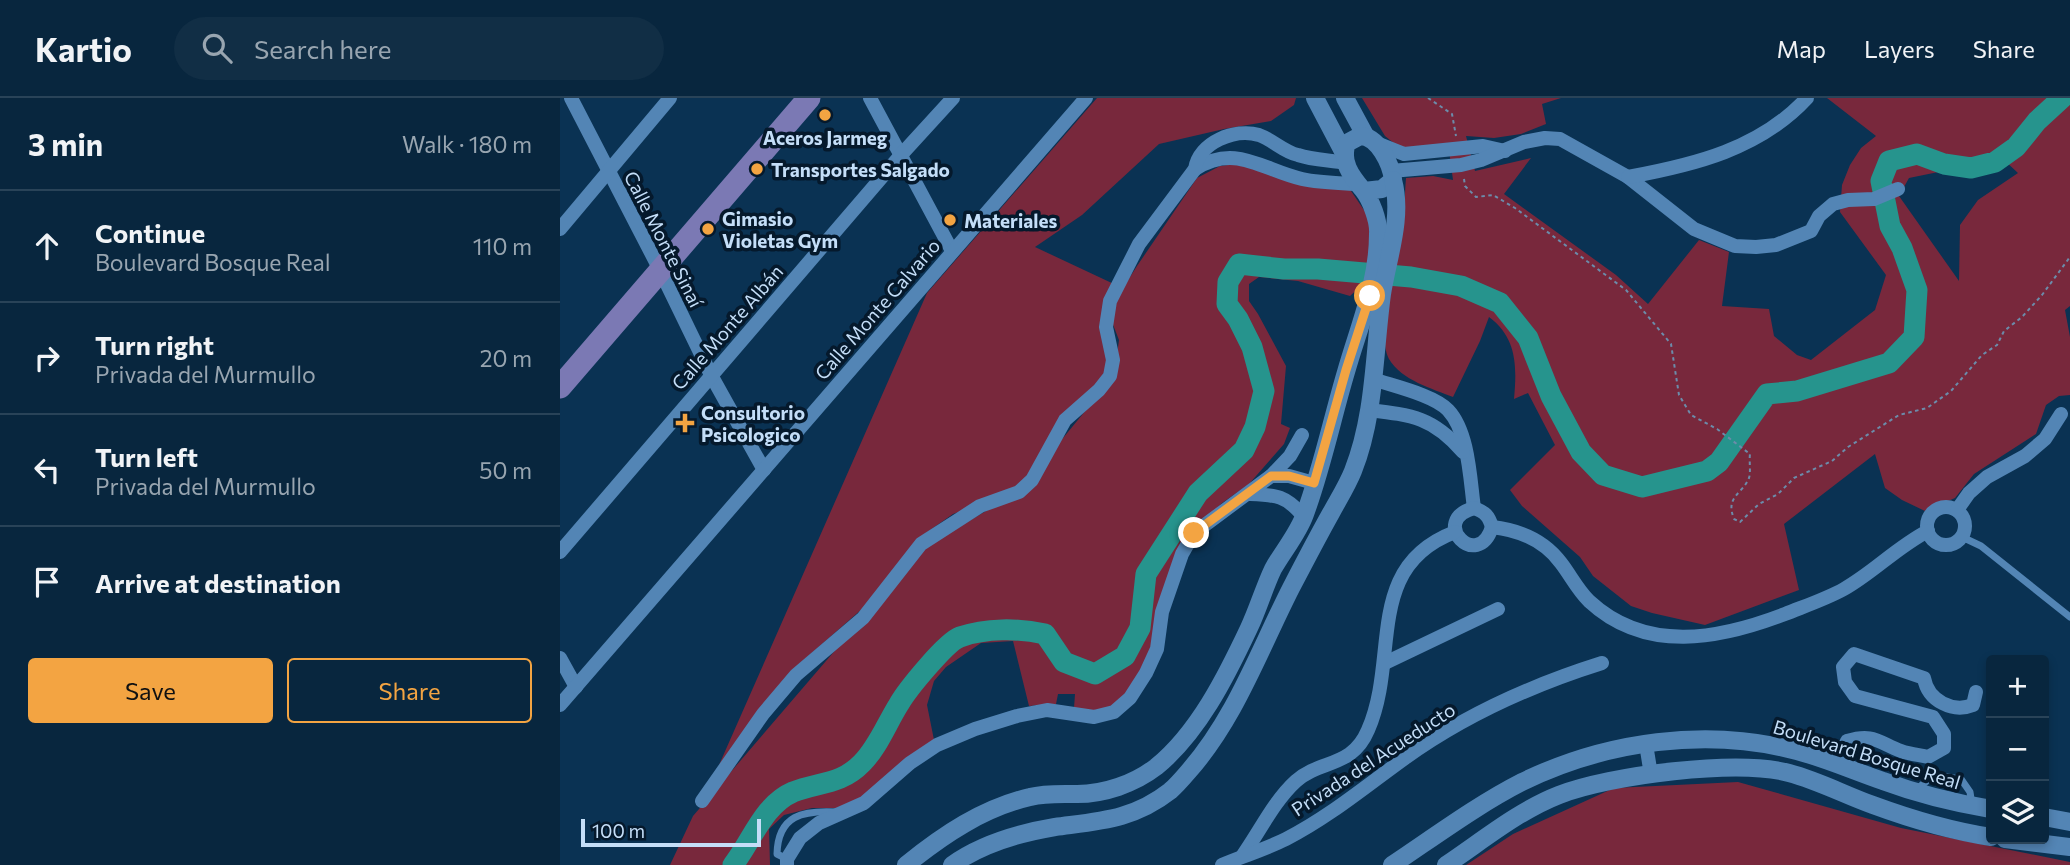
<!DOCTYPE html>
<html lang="en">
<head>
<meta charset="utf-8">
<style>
  :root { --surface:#08263e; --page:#112e45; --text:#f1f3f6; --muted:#98a5b0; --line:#294358; --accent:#f3a442 }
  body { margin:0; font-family:Commissioner,sans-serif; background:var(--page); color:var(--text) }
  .controls { position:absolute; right:21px; bottom:21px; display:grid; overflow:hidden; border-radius:7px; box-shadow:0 4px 10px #0003 }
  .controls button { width:63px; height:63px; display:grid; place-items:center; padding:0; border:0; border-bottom:2px solid var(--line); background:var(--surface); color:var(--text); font:35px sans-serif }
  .scale { position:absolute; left:21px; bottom:18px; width:180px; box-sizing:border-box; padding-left:7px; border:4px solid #c4def8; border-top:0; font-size:19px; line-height:24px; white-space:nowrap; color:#c4def8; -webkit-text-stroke:5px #05192c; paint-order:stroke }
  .stop { position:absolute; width:21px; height:21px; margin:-16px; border:5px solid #f3a442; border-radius:50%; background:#fff }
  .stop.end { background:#f3a442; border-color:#fff; box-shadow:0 2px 7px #0008 }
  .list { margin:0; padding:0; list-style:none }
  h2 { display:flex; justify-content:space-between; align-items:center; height:91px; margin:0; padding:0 28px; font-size:30px }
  h2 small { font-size:23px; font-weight:400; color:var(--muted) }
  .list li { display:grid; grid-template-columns:46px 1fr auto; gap:21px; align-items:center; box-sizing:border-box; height:112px; padding:0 28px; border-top:2px solid var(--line) }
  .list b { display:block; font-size:26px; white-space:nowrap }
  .list p { margin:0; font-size:23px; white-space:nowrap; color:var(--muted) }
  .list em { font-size:23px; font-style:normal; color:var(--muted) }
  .actions { display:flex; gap:14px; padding:21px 28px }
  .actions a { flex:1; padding:16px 0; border:2px solid var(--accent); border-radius:7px; text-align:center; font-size:24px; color:var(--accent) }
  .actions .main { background:var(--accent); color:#111 }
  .icon { flex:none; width:38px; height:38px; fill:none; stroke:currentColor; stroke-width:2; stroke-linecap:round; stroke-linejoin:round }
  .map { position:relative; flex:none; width:1510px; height:767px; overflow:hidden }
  header { display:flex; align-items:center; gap:42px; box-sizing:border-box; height:98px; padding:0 35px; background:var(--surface); border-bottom:2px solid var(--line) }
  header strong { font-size:33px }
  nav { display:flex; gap:38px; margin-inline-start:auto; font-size:24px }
  .search { width:490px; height:63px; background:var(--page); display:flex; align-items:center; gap:18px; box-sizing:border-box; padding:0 24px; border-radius:38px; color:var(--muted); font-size:26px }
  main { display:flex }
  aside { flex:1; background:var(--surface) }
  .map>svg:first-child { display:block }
</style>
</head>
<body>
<header>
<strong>Kartio</strong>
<div class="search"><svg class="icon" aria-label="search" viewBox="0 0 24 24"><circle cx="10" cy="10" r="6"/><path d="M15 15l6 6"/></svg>Search here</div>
<nav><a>Map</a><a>Layers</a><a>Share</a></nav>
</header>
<main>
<aside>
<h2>3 min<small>Walk · 180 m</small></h2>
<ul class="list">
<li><svg class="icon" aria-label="ahead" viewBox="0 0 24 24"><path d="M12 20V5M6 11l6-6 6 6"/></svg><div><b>Continue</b><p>Boulevard Bosque Real</p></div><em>110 m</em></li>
<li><svg class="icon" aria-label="right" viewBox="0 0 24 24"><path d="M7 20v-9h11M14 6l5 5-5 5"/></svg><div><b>Turn right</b><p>Privada del Murmullo</p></div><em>20 m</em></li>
<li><svg class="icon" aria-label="left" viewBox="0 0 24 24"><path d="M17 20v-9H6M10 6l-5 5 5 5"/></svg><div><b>Turn left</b><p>Privada del Murmullo</p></div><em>50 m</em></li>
<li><svg class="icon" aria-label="arrive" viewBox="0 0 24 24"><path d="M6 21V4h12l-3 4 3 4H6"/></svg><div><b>Arrive at destination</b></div></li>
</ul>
<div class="actions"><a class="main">Save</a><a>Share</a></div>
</aside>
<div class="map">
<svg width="1510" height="767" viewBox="0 0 1510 767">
  <rect width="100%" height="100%" fill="#0a3253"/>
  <g fill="#78283c" fill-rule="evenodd">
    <polygon points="537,0 736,0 734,7 711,23 664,31 599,46 522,117 475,149 556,187 547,271 467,381 448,396 393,416 363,437 302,511 230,574 159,667 367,195"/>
    <path d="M802,0H1001L982,6L986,26L961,36L934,40L906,38L915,73L971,60L944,96L1056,177L1088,206L1139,142L1169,154L1162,208L1209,211L1214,238L1237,257L1251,262L1315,212L1326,177L1280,114L1282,87L1290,67L1301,50L1316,38L1267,0H1510V208L1505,212L1510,239V297L1499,298L1486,307L1476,336L1414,376L1395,400L1365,413L1342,402L1325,390L1315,356L1224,426L1239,492L1145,527L1092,515L1071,508L1033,478L1020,459L962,408L950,392L995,347L968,295L954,301C957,268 957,240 929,219L920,243L893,299C873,291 841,282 829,261C814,234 840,146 844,112C845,101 845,90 846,80L873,78L893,82L888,45L841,51L825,38ZM1430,57L1444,62L1458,75L1418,102L1400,127L1399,183L1339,98L1349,80L1393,71L1407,61Z"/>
    <polygon points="684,65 789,90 808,118 812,145 806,183 790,198 738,183 699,179 689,186 689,203 698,216 726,268 721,326 730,330 724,346 689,386 662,405 620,447 591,557 560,605 537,615 514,610 515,596 498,596 496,606 469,608 453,543 421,545 386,569 374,583 367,607 374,642 306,700 282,710 252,710 224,717 209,731 210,767 110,767 133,718 363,450 477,383 494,351 554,278 559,242 552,224 554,204 577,168 637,80 660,68"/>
    <polygon points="1178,684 1341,730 1510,764 1510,767 906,767 953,736 1054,690"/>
  </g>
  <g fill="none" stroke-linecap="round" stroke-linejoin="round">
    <path stroke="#26948d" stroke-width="21" d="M173,767C192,743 203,707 233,694C258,684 281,687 302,665C318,649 327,625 339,606C347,592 386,544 400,539C426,530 458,530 485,536L504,564L535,576L565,558L580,530L586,476L638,395L684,352L695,329L704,293L692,249L678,221L667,206L668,184L679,166L724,171H758L851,179L901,188L940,205L968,240L991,298L1021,354L1043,377L1082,389L1147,373L1159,364L1207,296L1237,293L1329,265L1354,239L1357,192L1342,150L1330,128L1321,83L1329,63L1357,56L1384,66L1411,70L1435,64L1456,49L1477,23L1502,0"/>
    <g stroke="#6c8caa" stroke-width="2" stroke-dasharray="3.5 3.5" stroke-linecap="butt">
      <polyline points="868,0 892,16 896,38"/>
      <path d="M904,81L905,88L916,99L933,97L955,110L1066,192L1111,246L1119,297L1131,317L1157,331L1190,356C1189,363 1191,374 1189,380C1182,397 1165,398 1174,421L1180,424L1199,406L1218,396L1234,380L1272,363L1288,349L1339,317L1367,310L1391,293L1422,257L1437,247L1444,233L1462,219L1482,197L1510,159"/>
    </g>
    <g stroke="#5385b5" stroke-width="7">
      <polyline points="1402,439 1421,448 1510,519"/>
      <polyline points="1357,691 1374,677 1401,681 1410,694 1412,707"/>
      <path d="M227,761L217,756C218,717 243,712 277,714"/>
    </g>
    <g stroke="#5385b5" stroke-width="14">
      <polyline points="11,0 100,172 151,277 204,372"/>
      <polyline points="310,0 392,153"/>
      <polyline points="814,44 844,56 923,48 945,53"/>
      <path d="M635,71C676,45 702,72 742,81C760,85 779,85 797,86"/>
      <polyline points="831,73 901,67 921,62 964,44 985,40 1000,41 1068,79 1134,131 1175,148 1196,149 1216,147 1251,133 1259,118 1273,106 1288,102 1314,101 1338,91"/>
      <path d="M1068,79C1134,67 1200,51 1247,0"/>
      <polyline points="0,131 110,0"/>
      <path d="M813,281C833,288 874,297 888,312C909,334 910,382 914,410"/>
      <path d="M808,312C852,317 873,319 903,354"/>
      <polyline points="711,378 729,378 754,385"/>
      <path d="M689,396C716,397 726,397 744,419"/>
      <circle cx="1386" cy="428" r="19"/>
      <path d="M914,410C868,423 918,474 932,429"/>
      <path d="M914,410C925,414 929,418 932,429"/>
      <polyline points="1397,412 1409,395 1427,379 1465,358 1485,341 1501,316"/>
      <path d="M932,429C959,432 984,442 1001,465C1011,478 1017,491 1029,503C1086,556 1160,541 1225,516C1245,508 1266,501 1284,491C1314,474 1337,449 1368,433"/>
      <polyline points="0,454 340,58 393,0"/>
      <polyline points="0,560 16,589"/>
      <polyline points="825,565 938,511"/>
      <polyline points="0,607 526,0"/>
      <polyline points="1086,646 1091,677"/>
      <path d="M1254,658L1285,648L1287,643C1313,635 1318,644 1341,653C1349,656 1359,657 1368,659L1384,650V636L1373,619L1295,598L1285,584L1283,569L1294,556L1364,580C1368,603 1393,615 1413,607L1416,594"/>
      <path d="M142,703L203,616L236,577L303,520L361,446L420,408L459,394L472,382L505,322L539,292L550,278L553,262L546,229L550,203L579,146L635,71C639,44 675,30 699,37C713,42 724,54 738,57C753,62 770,62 786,65"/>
      <path d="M683,757C700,733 714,703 736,683C761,661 792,670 808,632C840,559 803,469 895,434"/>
      <polyline points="227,767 227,761 240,740 259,725 304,705 350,665 377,647 415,631 457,618 487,612 534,619 554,614 570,600 586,575 597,551 602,514 622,456 634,435 711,378 730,358 742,337"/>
      <path d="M662,767C683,758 706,751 726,741C769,719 806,688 845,660C905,617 972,587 1042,565"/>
    </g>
    <g stroke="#5385b5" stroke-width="18">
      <polyline points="755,0 785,57"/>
      <polyline points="785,0 805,37"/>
      <polyline points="1484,719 1510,724"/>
      <polyline points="1445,741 1510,749"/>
      <path d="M346,767C383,737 423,710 470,699C485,695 502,696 517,696C544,696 574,686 596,669C638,635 666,579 689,530C698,511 704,490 713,471C723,453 738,436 745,416C762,370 772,321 786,274C799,228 818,185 818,136C819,123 811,102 803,92C791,78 780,63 787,45L800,38C818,38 831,66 833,82L822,91L804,93"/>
      <path d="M392,767C423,745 459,735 495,729C539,723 573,722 610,693C616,688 622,681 628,674C675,621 699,553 731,490C744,465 757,440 771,415C778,402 787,388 793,373C815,318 814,255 822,196C828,159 843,119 833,82"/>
      <path d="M832,767C874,739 917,707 962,684C1046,643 1147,629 1237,653C1267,661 1294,673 1323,683C1358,696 1395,705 1431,711"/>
      <path d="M886,767C922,743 958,713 999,697C1050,677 1177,661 1229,675C1259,683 1285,697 1313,707C1351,721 1392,733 1431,739"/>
    </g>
    <polyline stroke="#7b79b4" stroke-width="23" points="0,289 249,0"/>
  </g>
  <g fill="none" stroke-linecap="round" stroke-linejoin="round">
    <polyline stroke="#f3a442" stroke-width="9" points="634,435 711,378 729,378 754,385 786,272 810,198"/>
  </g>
  <g fill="#f3a442" stroke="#05192c" stroke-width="2.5">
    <circle cx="265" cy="17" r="7"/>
    <circle cx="197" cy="71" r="7"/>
    <circle cx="390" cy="122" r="7"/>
    <circle cx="148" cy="131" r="7"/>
    <path d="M121.5 314.5h7v7h7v7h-7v7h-7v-7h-7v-7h7z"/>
  </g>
  <g text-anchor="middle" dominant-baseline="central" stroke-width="7" stroke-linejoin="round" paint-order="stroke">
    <g font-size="19" font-weight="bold" fill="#c4def8" stroke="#05192c" text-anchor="start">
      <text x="265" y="39" text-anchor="middle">Aceros Jarmeg</text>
      <text x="211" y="71">Transportes Salgado</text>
      <text x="162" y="120">Gimasio<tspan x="162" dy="22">Violetas Gym</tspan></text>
      <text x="404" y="122">Materiales</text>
      <text x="141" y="314">Consultorio<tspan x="141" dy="22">Psicologico</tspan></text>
    </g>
    <g font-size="19" fill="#c4def8" stroke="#05192c">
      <text transform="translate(104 141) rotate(63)">Calle Monte Sinaí</text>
      <text transform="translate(317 211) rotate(-49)">Calle Monte Calvario</text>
      <text transform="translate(167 229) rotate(-49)">Calle Monte Albán</text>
      <text transform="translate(1307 656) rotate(17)">Boulevard Bosque Real</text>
      <text transform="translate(813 661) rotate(-33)">Privada del Acueducto</text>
    </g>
  </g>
</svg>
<div class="controls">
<button>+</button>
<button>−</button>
<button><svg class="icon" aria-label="layers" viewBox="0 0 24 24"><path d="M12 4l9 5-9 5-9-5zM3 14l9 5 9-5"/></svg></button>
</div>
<div class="scale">100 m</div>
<div class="stop" style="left:810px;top:198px"></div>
<div class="stop end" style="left:634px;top:435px"></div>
</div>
</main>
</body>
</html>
